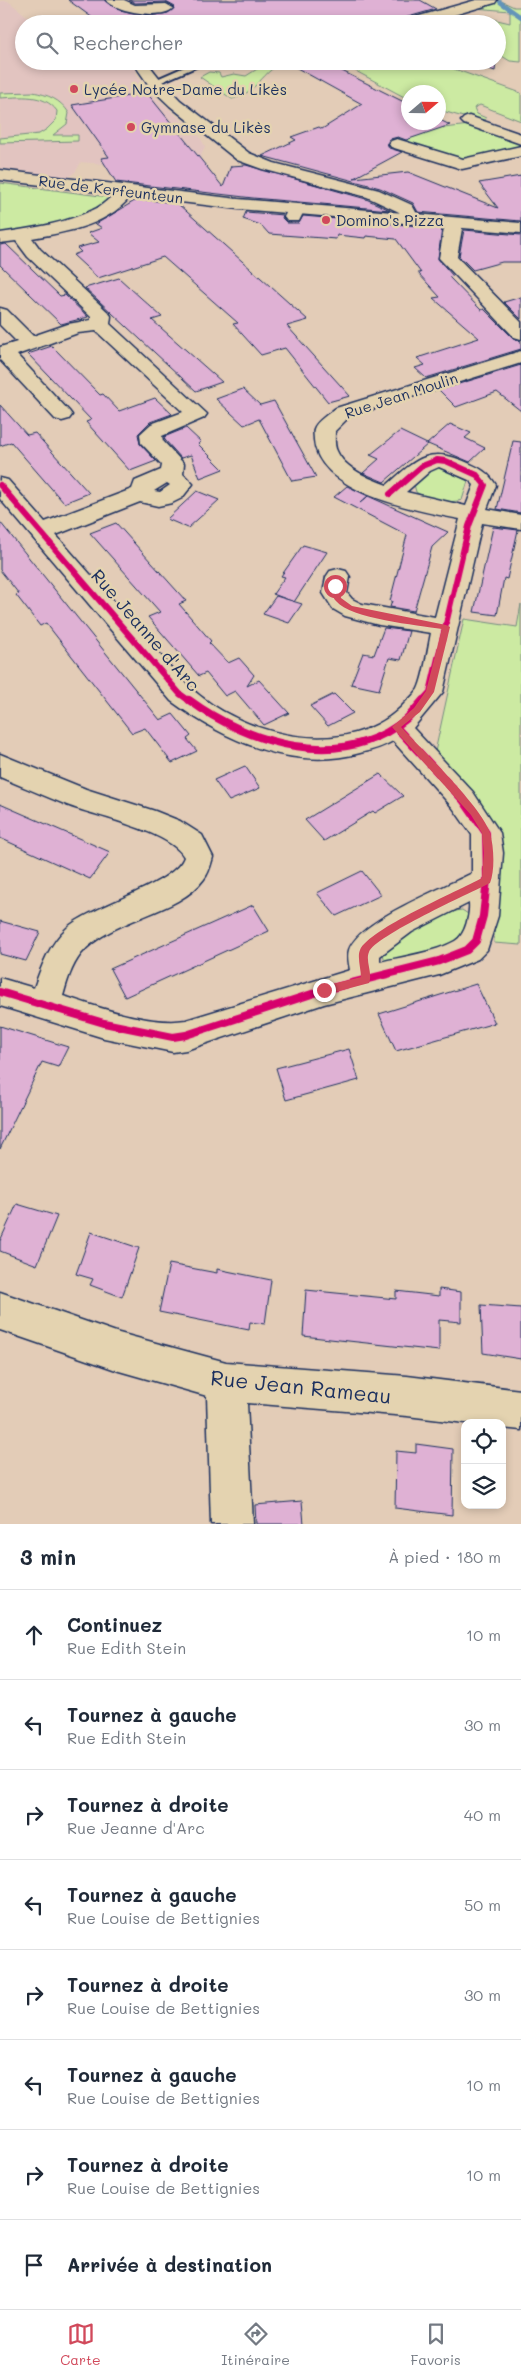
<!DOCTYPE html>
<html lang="fr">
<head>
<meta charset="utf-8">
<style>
  :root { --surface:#fff; --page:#f2f2f3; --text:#1f2937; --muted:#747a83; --line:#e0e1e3; --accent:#d1495b }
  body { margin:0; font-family:Mali,sans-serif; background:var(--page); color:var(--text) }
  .controls { position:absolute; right:15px; bottom:15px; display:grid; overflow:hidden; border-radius:10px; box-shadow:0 2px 8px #0003 }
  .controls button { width:45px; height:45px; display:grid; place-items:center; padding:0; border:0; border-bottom:1px solid var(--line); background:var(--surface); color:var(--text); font:25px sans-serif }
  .compass { position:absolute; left:401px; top:85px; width:45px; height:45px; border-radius:50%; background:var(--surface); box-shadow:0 2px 8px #0003; rotate:70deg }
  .stop { position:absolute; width:15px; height:15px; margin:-11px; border:4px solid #d1495b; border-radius:50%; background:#fff }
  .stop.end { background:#d1495b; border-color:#fff; box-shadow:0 1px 5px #0008 }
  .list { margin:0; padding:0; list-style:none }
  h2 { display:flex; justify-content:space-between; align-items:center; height:65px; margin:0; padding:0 20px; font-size:21px }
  h2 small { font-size:16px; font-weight:400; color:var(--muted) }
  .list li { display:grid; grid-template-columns:32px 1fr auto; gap:15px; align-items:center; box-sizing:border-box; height:90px; padding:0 20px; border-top:1px solid var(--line) }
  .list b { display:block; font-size:19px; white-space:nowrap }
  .list p { margin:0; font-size:16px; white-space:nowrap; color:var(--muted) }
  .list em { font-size:16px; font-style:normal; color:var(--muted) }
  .icon { flex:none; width:28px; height:28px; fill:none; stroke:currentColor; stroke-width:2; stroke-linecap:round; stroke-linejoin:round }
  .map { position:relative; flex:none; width:521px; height:1524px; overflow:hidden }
  .search { position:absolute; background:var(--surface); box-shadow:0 2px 8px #0003; left:15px; right:15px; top:15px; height:55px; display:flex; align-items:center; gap:12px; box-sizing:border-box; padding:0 18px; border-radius:28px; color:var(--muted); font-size:19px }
  .sheet { height:785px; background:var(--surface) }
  nav { display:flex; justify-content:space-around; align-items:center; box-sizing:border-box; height:70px; border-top:1px solid var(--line); background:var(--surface); font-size:14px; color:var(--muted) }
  nav a { display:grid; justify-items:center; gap:2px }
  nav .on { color:var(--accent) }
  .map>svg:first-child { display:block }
</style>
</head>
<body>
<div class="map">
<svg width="521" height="1524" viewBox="0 0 521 1524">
  <rect width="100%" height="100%" fill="#e3ccb7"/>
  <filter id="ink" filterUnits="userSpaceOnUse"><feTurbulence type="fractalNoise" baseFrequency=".02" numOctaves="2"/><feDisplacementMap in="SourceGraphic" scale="10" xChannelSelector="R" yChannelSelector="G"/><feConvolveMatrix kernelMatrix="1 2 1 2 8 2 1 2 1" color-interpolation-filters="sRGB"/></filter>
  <g filter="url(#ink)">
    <polygon fill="#e2c4c0" points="0,1 8,1 37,24 24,24 24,61 132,61 138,79 152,94 199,136 205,146 198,164 134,162 102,164 81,162 76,171 69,177 0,168"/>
    <g fill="#cceaa2" stroke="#748c80">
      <polygon points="499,0 514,7 521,7 521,62 510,61 497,53 497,24 468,24 470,18 477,16 486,21 493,19 510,23 510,11 474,8"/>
      <path d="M270,61H286C262,70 258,93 232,99L200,77L209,72L219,73L221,77L234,74L246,76Z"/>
      <polygon points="337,61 432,61 521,93 521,121 480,105 474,108 477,114 486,118 484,123 439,110 438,92 408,92 408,99"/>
      <path d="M33,92C48,95 60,99 69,113L67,124L53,135H78V141L0,143V138L39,134L47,129L56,120L57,111C44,93 20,97 0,98V93Z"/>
      <polygon points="434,123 444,128 470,125 521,143 521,149 473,161 436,155 390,140 403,133"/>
      <path d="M0,183L116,198C98,220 29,228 0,233Z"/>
      <path d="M438,466L468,481L462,500C450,504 426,500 416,492L414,484L430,469Z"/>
      <polygon points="521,604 521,945 494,943 495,921 470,790 435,752 464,619 517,627"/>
      <path d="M462,910L471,916L461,942L392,965L385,961L382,951C399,938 441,912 462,910Z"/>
    </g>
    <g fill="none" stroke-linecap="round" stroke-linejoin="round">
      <polyline stroke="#6394b9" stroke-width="4" points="500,2 521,17"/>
    </g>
    <g fill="#dfb1d4" stroke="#1b2f5e">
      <polygon points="68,0 104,0 119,10 150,16 168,13 175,7 166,2 135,3 129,0 420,0 436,9 401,19 398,24 101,24"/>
      <polygon points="289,61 322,61 408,104 408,122 438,122 438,119 450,125 406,140 398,137 390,139 387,143 389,148 402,152 354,178 408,172 498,208 479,183 521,176 521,221 418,212 413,203 380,188 262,156 296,140 291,137 319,127 322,129 362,104 288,63"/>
      <polygon points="464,61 496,61 495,71"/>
      <polygon points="147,93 223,187 231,166 246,165 366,199 390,210 253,198 116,182 101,158 109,157 72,105"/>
      <polygon points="138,199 177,203 308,320 287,326 350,396 328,402 285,348 261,355 233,324 238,323 163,257 98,278 73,255 81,252 77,248 99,242 88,233 102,228 96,224"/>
      <polygon points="246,212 283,215 282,218 287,223 299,223 303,216 442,228 438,259 453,276 449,277 481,310 484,309 513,338 521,341 521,349 426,378 415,368 425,365 417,358 479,338 433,298 440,297 418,273 421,273 396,239 366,236 365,238 337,235 336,239 269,234 261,225 243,219"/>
      <polygon points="464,230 521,235 521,262 502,262 473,270 459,256"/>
      <polygon points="6,244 60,296 65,295 88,317 61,324 0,265 0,245"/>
      <polygon points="119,278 162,317 152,320 222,382 196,391 85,288"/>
      <polygon points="521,297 521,319 504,302"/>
      <polygon points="52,346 100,395 103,394 119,411 155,398 172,414 150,422 138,434 140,444 156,461 130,471 86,422 91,420 28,354"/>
      <polygon points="521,365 521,411 497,392 456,407 439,390"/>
      <polygon points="243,389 260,405 274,401 316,477 292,481 259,419 244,425 216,399"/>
      <polygon points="0,405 27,435 35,433 89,493 64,503 11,442 0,446"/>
      <polygon points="450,424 471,433 465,438 485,448 470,462 428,444 384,482 363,473 379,459 370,455 400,431 427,444"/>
      <polygon points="186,428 201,442 198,444 223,469 200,478 191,455 181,458 165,440 164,437"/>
      <polygon points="513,441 521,442 521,513 497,509"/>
      <polygon points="347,486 368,496 360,503 368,496 448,532 432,547 414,611 390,607 392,601 390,601 407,535 334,497"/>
      <polygon points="197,491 219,500 188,528 167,519"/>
      <polygon points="0,522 160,720 173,714 191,736 187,739 197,751 172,763 145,728 132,733 46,623 40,626 16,595 19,594 0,570"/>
      <polygon points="116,523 186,601 179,604 211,641 209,643 228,663 239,658 254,675 247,686 259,680 289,713 264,725 235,691 225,696 206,673 199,676 148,617 160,612 90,533"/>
      <polygon points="493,527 518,530 507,579 504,578 497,615 474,612"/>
      <polygon points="303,545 327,552 294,602 273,594 285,577 281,576"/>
      <polygon points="276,596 302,604 289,623 263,614"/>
      <polygon points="384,628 409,631 401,660 389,658 379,690 351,684 363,653 374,655"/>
      <polygon points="334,694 353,713 328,726 310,706"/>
      <polygon points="245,766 260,788 229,801 214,780"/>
      <polygon points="380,774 403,796 375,813 373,811 324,841 305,820"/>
      <polygon points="0,804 85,841 110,852 90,879 0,838"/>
      <polygon points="362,871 381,895 336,916 317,893"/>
      <polygon points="253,905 269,931 125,997 110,969"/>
      <polygon points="0,921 40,932 26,961 0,954"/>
      <polygon points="476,984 495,1023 396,1051 379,1014"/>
      <polygon points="0,1026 68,1047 58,1067 42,1062 0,1149"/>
      <polygon points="349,1049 359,1080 286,1100 276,1068"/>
      <polygon points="17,1204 57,1216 37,1265 0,1251 0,1241"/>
      <polygon points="91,1232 139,1248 122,1297 90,1285 93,1279 76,1274"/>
      <polygon points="169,1264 217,1273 217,1269 271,1280 265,1324 250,1322 249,1330 159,1312"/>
      <polygon points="439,1289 461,1292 461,1322 439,1320 439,1351 303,1336 306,1290 396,1299 396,1291 439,1296"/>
      <polygon points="481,1305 521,1308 521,1359 483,1353"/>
      <polygon points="416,1444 453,1449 452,1515 395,1508 396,1451 416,1453"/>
      <polygon points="302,1501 304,1524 256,1524 255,1505"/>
    </g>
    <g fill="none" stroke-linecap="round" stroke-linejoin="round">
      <g stroke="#1b2f5e" stroke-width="4">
        <polygon id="service" points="198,61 205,63 157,84 150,82"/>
      </g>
      <g stroke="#1b2f5e" stroke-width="3">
        <g id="minor">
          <path d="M106,0H124L135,5L166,4L173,8C163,20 116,12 106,0Z"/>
          <polygon points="476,0 497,0 495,3 423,24 400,24 402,21"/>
          <polygon points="132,61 146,61 161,80 180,100 249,153 274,163 379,190 412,205 420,219 417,223 405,223 399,212 367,197 262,169 237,160 170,106 150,87"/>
          <polygon points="469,116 521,134 521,144 464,124 461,121 464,118"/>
          <polygon points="397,139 463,159 521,146 521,156 462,169 391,147 389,144 391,141"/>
          <path d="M127,186L133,187L135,191C112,224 70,232 32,238L40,249L108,312L111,316L110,324L207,414L204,418L162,436L163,441L184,464L183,474L193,484L182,498L172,503L158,506L140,502L56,535C86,569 116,604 146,638C160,654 173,672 189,686C241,737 351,763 405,703C409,699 415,694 418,689C424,677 428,647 431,633L379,625L345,616L333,609L323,593L326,577L330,571L338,569L346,571L350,577L347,593L352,599L362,604L435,617L460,519C418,511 318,493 314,440C314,437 313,432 314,429C316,421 330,413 336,408L521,351V363L350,416L335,431C335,436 334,446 337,451C344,468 370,479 387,485C414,461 428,445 466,462C480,468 488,472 496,485L487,509L521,515V529L482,523L443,692L413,728L473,792L500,833L503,853L498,916L487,950L478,959L439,975L324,1004L186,1050L173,1052L104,1038L0,1006V978L34,988C41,967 50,943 67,928C93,905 174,885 184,857C170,831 95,816 67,805C44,796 22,786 0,777V754L86,789L155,811L180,821L202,835L213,857C211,864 209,873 204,879C178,915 112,917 81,954C71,967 67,982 63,996C99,1007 149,1026 186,1020L350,970C349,964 347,956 349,950C359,920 444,888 472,873V835L453,808L393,741C383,747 372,750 360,753C293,772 224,740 171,701L0,499V478L8,480L45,522L132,489L135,481L161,470L162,465L141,443L140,434L151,424L183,412L96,331L78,333L17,355L69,411L72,415L69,419L62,421L55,419L0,360V347L17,342L0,325V308L7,310L33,336L68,324L91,320V317L28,257L16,241L0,243V233C32,228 64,224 93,210C106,205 116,189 127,186ZM439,467L469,480L474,485L466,506L406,492L430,471ZM167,483L170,485L160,492L154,491ZM469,903C470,913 466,935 455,941C434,953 404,956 380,962V956L412,932Z"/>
          <polygon points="296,204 302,205 305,209 299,221 287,221 284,217 290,205"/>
          <polygon points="454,218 460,219 463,223 457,257 521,322 521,339 514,337 439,258 445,223 448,219"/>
          <polygon points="0,1292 119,1333 226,1362 407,1376 521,1390 521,1430 502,1428 502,1423 465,1423 407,1416 247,1403 253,1524 211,1524 207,1396 119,1371 0,1330"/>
        </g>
      </g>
      <g stroke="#1b2f5e" stroke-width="3">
        <polygon id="secondary" points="0,170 238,199 521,223 521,233 238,209 0,180"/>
      </g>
      <use href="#service" fill="#e4d3b0" fill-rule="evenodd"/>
      <use href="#minor" fill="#e4d3b0" fill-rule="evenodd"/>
      <use href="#secondary" fill="#e4d3b0" fill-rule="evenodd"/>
      <g stroke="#e4d3b0" stroke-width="9">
        <g id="cycleway-far1">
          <polyline points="0,485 180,694 191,702"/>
          <polyline points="390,494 422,466 437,460 446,461 477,475 485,485 469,526 430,692 421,702"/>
        </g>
      </g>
      <g stroke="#e4d3b0" stroke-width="11">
        <g id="cycleway">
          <path d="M189,700C249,744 340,772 405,720C411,715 417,707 423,700"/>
          <polyline points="0,992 104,1023 173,1037 186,1035 324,990 439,961 467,950 476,941 483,916 487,880 486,833 463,800 396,727"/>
        </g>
      </g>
      <use href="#cycleway-far1" stroke="#d6006c" stroke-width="6"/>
      <use href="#cycleway" stroke="#d6006c" stroke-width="8"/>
    </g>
  </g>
  <path fill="#d1495b" d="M335,584L339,586L341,598L352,606L446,625L450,627L434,692L420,712L401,727C422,750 482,807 490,833C494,847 495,870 490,883C470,893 375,936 369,952C365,961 373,973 369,983L324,995L319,990L321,987L361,977C361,969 357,957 360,950C369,929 458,891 482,878L484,853L482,833L471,815L392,727L414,708L426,691L442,629C417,625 351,619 336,601C332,597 332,592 332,586Z"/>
  <g fill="#d1495b" stroke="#e4d3b0" stroke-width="2">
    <circle cx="74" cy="89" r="5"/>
    <circle cx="131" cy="127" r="5"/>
    <circle cx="326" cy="220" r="5"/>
  </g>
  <g text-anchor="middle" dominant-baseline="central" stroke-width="5" stroke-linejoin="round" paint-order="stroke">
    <g font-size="15" fill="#1b2f5e" stroke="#e4d3b0" text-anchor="start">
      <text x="84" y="89">Lycée Notre-Dame du Likès</text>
      <text x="141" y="127">Gymnase du Likès</text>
      <text x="336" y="220">Domino's Pizza</text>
    </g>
    <g font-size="15" fill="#1b2f5e" stroke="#e4d3b0">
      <text transform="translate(111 189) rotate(7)">Rue de Kerfeunteun</text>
      <text transform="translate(401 395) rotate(-18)">Rue Jean Moulin</text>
    </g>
    <g font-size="18" fill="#1b2f5e" stroke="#e4d3b0">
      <text transform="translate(146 630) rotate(49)">Rue Jeanne d'Arc</text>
    </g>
    <g font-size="21" fill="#1b2f5e" stroke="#e4d3b0">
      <text transform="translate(301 1386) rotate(6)">Rue Jean Rameau</text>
    </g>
  </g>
</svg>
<div class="controls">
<button><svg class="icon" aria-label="locate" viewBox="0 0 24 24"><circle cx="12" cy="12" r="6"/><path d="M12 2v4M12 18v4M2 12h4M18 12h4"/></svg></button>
<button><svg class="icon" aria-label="layers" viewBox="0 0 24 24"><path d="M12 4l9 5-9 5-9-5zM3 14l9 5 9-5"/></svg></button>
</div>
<svg class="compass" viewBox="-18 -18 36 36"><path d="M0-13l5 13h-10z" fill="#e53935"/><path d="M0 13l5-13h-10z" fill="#747a83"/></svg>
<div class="stop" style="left:335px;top:586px"></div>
<div class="stop end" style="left:324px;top:990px"></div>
<div class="search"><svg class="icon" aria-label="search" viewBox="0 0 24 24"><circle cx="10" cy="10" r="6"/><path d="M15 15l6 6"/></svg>Rechercher</div>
</div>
<section class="sheet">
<h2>3 min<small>À pied · 180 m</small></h2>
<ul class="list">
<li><svg class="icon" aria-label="ahead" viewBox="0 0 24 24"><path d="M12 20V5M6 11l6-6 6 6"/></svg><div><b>Continuez</b><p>Rue Edith Stein</p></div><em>10 m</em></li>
<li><svg class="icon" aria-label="left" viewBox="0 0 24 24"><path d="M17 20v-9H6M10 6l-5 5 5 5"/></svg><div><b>Tournez à gauche</b><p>Rue Edith Stein</p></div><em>30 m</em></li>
<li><svg class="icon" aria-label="right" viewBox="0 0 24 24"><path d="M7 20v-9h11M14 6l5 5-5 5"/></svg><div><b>Tournez à droite</b><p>Rue Jeanne d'Arc</p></div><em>40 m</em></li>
<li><svg class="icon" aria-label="left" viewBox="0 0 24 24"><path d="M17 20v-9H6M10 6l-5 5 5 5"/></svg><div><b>Tournez à gauche</b><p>Rue Louise de Bettignies</p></div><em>50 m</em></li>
<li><svg class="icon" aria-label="right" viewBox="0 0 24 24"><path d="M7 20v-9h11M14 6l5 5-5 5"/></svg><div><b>Tournez à droite</b><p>Rue Louise de Bettignies</p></div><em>30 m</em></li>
<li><svg class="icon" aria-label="left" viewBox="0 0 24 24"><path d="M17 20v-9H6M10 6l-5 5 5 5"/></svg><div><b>Tournez à gauche</b><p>Rue Louise de Bettignies</p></div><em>10 m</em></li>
<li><svg class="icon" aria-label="right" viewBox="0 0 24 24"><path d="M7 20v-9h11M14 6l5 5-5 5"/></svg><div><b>Tournez à droite</b><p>Rue Louise de Bettignies</p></div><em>10 m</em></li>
<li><svg class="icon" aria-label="arrive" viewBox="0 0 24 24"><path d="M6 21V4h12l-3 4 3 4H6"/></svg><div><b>Arrivée à destination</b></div></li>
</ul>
</section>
<nav>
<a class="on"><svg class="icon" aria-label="map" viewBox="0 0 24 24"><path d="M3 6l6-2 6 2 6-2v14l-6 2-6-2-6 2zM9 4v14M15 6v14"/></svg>Carte</a>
<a><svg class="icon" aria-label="directions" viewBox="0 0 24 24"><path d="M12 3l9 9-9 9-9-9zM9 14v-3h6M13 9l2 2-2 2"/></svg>Itinéraire</a>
<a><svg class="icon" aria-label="saved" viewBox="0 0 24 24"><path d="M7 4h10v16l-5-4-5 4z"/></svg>Favoris</a>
</nav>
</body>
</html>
